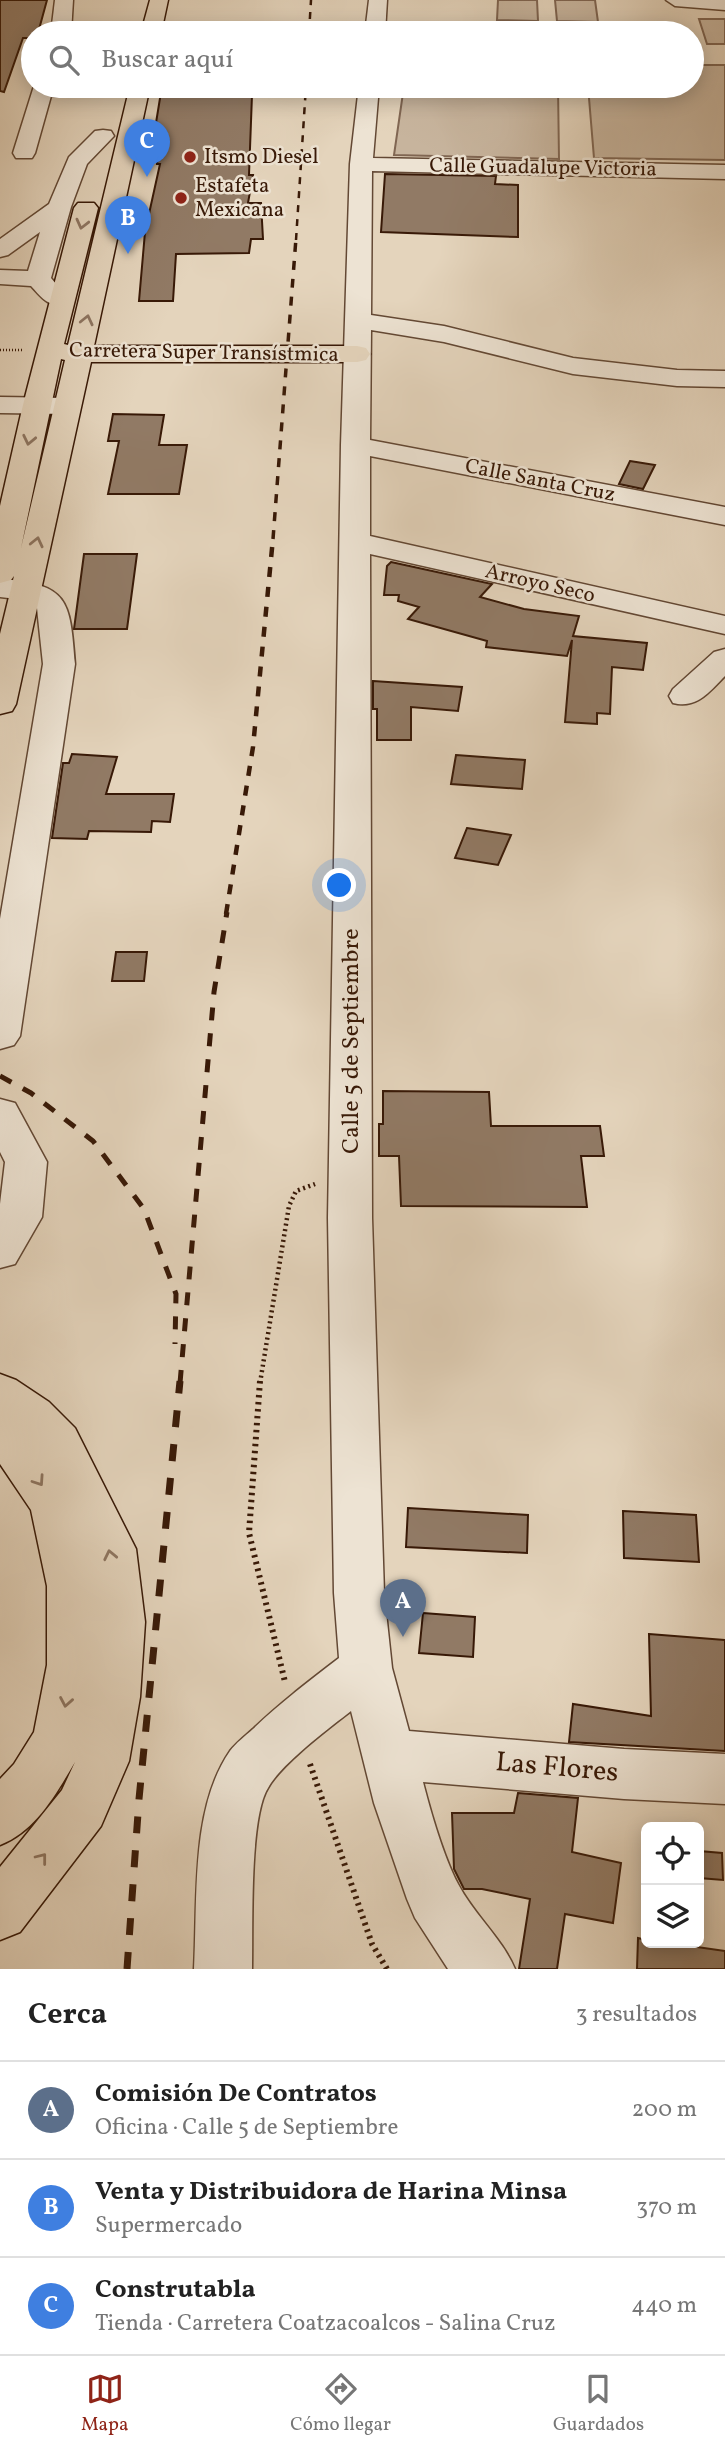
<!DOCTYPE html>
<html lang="es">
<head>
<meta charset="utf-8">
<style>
  :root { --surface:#fff; --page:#f6f6f6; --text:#222; --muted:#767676; --line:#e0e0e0; --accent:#8f2418 }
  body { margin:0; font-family:Vollkorn,serif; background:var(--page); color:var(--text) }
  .controls { position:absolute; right:21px; bottom:21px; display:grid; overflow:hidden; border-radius:10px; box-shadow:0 4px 18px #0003 }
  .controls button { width:63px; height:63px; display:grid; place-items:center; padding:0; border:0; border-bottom:2px solid var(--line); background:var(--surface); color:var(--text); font:35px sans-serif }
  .you { position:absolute; left:340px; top:886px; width:24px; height:24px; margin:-18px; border:5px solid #fff; border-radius:50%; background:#1a73e8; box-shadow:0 0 0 10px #1a73e833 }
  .badge { display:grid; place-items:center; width:46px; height:46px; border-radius:50%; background:var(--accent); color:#fff; font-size:23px; font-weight:700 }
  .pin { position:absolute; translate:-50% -58px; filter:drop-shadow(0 2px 4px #0008) }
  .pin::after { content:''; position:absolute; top:37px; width:24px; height:21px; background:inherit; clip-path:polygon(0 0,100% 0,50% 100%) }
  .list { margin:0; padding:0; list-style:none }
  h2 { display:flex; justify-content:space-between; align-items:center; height:91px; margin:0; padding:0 28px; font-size:30px }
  h2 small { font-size:23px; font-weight:400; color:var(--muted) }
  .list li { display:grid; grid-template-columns:46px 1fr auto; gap:21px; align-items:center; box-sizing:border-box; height:98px; padding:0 28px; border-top:2px solid var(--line) }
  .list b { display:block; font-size:26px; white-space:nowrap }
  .list p { margin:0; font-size:23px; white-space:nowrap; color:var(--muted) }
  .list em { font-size:23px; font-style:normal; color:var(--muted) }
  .icon { flex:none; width:38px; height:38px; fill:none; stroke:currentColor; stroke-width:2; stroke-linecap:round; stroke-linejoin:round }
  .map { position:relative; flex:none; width:725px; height:1969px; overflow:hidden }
  .search { position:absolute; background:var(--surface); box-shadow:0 4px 18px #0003; left:21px; right:21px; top:21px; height:77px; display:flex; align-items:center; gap:18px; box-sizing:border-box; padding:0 24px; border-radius:38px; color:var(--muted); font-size:26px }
  .sheet { height:385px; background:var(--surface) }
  nav { display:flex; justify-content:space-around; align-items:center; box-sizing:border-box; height:98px; border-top:2px solid var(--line); background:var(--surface); font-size:19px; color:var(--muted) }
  nav a { display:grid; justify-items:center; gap:4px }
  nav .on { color:var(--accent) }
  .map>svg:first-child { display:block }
</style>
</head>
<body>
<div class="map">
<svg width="725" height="1969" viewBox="0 0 725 1969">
  <rect width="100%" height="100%" fill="#e4d4bc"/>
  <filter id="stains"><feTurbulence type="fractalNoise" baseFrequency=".00286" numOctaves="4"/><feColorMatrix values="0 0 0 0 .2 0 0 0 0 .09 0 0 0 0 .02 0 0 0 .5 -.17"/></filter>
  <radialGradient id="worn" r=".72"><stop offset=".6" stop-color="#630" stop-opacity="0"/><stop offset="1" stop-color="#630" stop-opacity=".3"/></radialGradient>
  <g fill="#c7b49d" stroke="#806652" stroke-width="2">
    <polygon points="498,0 537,0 538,21 497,20"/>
    <polygon points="555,0 595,0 598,22 557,21"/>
    <polygon points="699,19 725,19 725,44 707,44"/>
    <polygon points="692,65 725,65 725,160 594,158 588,86 692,86"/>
    <polygon points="404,86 558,86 559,159 394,155"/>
  </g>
  <g fill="#917a65" stroke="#381907" stroke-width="2">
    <polygon points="0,0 47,0 38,33 33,33 33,38 23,38 4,92 0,91"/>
    <polygon points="162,86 223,86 222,95 252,95 249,175 253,175 248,203 261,203 263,239 251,239 249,253 176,254 173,301 139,301 145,232 160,164 157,164 160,135 154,135"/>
    <polygon points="385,174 496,176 495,184 518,185 518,237 381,232"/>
    <polygon points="113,414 164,415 159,445 187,445 179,494 108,494 119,441 108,441"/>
    <polygon points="630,461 655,465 643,489 619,484"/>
    <polygon points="84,554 137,554 127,629 74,629"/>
    <polygon points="391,562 492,584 480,597 524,609 579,616 573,636 647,643 643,670 612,667 610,714 597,713 597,724 565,722 572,640 567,656 486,647 487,641 408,619 419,607 398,601 399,595 384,595 387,566"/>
    <polygon points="373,681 462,687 458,711 411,707 411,740 377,740 377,709 373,709"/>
    <polygon points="72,754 117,757 106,794 174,794 170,822 152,821 151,832 89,831 87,839 52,838 63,763 69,763"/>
    <polygon points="456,755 525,760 522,789 451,784"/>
    <polygon points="467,828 511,835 498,865 455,858"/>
    <polygon points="116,952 147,952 144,981 112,981"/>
    <polygon points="383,1091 489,1092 491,1126 600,1126 604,1156 581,1156 587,1207 401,1206 399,1156 379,1156 379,1124 383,1124"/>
    <polygon points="408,1508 528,1515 527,1553 406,1547"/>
    <polygon points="623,1511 696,1515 699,1562 624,1558"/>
    <polygon points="423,1613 475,1617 473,1657 419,1653"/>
    <polygon points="649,1634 725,1640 725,1751 569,1742 573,1704 651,1716"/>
    <polygon points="518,1793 578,1798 572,1852 621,1863 613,1923 565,1914 557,1969 519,1969 530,1899 482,1889 464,1889 454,1869 452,1813 514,1813"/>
    <polygon points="699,1851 722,1853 723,1880 699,1878"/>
    <polygon points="638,1938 646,1940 646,1943 669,1943 725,1951 725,1969 637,1969"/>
  </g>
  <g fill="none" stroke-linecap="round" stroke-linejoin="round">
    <g stroke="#634834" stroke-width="3">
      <g id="minor">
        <polygon points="55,0 73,0 71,33 51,33"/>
        <polygon points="369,0 387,0 385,33 365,33"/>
        <polygon points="666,0 725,0 725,10 675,6"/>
        <polygon points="34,86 121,86 124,90 121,94 114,96 51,96 35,153 32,158 16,158 13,153"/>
        <path d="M359,86H379L373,158L725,165V179L372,171L371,315L444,326L573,358L677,370L725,371V387L677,386L573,374L444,342L371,330L370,440L725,507V525L370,456V536L725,616V634L370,554L372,1218L384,1593L392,1668L409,1731L624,1749L725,1754V1804L624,1799L423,1782C431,1813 443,1855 458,1884C474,1915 502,1938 515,1969H448L415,1918L407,1899L374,1803L351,1711C328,1729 281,1764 268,1788C249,1818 253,1929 252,1969H194C198,1900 190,1809 230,1751C236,1743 245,1736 253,1729C280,1703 309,1681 339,1658L334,1593L328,1218L341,445L350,164Z"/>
        <path d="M103,130L111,131L114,136L87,164L71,207L51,278L68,298L65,303C48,308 42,298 31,286L0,284V270L28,271L40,232L8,255L0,257V239L49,204L69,157L95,131Z"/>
        <polygon points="0,397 67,398 77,400 80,406 77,412 67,414 0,413"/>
        <path d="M0,579C69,584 70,600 75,664L20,1036L14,1045L0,1049V919L43,664L37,608L25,600L0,597Z"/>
        <path d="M725,649V676C709,692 697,709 673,703L669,696L673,689L714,652Z"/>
        <polygon points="0,1099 15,1103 47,1162 42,1217 15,1264 0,1268 0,1204 5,1162 0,1152"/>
      </g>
    </g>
    <g stroke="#381907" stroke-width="3">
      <g id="major">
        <polygon points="150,0 168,0 161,33 141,33"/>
        <path d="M130,86H150L94,346H357L366,348L370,354L366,360L357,362H91L16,704L12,711L0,714V634L14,576L11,580L0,583V506L23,405L74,208L78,203H94L98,208L64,344L68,345ZM61,359L65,360L21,548Z"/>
        <path d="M0,1374L16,1380L49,1402L75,1428L136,1549L145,1622L140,1697L129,1761L101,1826L20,1932L0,1940V1867L62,1790L75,1762C56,1794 36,1831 0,1845V1779L14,1764L34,1732L47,1665V1586L31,1510L0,1464Z"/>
      </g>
    </g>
    <polyline stroke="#381907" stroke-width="2.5" stroke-dasharray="1 2" stroke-linecap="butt" points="0,350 22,350"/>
    <polyline stroke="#381907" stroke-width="4.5" stroke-dasharray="2 3.5" stroke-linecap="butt" points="260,1383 289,1206 296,1191 315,1184"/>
    <g stroke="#381907" stroke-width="6" stroke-dasharray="2.5 4.5" stroke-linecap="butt">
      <polyline points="260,1381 249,1533 285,1682"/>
      <polyline points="310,1764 372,1944 387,1969"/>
    </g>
    <use href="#minor" fill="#ede3d3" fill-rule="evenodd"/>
    <use href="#major" fill="#e4d4bc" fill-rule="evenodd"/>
    <g stroke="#381907" stroke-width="2.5" stroke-dasharray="7 7" stroke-linecap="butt">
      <polyline points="309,33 311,0"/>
      <polyline points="296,240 306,86"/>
    </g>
    <polyline stroke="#381907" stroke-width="3.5" stroke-dasharray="9 9" stroke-linecap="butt" points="273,539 296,238"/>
    <polyline stroke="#381907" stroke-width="4.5" stroke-dasharray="10 10" stroke-linecap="butt" points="226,914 253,747 273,538"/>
    <g stroke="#381907" stroke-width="5" stroke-dasharray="13 13" stroke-linecap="butt">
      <polyline points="0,1076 31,1093 93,1141 144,1209 176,1294 175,1344"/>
      <polyline points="180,1383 214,992 227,912"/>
    </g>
    <polyline stroke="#381907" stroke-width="7" stroke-dasharray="17 17" stroke-linecap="butt" points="127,1969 139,1799 180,1381"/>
  </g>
  <defs><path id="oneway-chevron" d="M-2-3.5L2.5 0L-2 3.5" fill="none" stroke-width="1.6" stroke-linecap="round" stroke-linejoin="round" transform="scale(1.75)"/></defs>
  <g stroke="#8e7662">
    <use href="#oneway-chevron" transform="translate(82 224) rotate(104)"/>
    <use href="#oneway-chevron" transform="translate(87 320) rotate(-77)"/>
    <use href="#oneway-chevron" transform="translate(29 440) rotate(102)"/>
    <use href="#oneway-chevron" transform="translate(37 542) rotate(-77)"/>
    <use href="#oneway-chevron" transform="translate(39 1481) rotate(56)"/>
    <use href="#oneway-chevron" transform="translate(110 1555) rotate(-102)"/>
    <use href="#oneway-chevron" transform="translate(66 1702) rotate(100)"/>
    <use href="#oneway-chevron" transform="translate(42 1858) rotate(-52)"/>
  </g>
  <g fill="#8f2418" stroke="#ede3d3" stroke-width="2.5">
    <circle cx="190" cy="157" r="7"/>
    <circle cx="181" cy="198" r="7"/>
  </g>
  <g text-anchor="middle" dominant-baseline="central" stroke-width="5" stroke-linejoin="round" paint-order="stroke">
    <g font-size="21" fill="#381907" stroke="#ede3d3" text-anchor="start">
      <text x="204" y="157">Itsmo Diesel</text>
      <text x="195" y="186">Estafeta<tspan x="195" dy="24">Mexicana</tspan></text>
    </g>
    <g font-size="21" fill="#381907" stroke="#ede3d3">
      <text transform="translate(543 168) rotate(1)">Calle Guadalupe Victoria</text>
      <text transform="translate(204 353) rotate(1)">Carretera Super Transístmica</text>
      <text transform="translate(540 481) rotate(11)">Calle Santa Cruz</text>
      <text transform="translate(540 584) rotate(13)">Arroyo Seco</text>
    </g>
    <g font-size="24" fill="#381907" stroke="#ede3d3">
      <text transform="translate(352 1041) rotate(-90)">Calle 5 de Septiembre</text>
    </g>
    <g font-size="28" fill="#381907" stroke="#ede3d3">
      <text transform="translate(557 1768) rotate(5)">Las Flores</text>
    </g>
  </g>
  <rect width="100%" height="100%" filter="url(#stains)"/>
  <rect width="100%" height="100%" fill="url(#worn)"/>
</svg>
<div class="controls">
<button><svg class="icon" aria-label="locate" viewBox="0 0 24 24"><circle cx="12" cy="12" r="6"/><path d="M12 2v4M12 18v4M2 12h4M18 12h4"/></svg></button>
<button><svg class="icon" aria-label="layers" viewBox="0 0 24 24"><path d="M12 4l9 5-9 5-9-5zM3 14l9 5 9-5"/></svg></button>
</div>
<div class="you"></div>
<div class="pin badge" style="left:403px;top:1637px;background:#5c6f8a">A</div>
<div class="pin badge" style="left:128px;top:254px;background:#3f7fe0">B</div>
<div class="pin badge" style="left:147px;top:177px;background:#3f7fe0">C</div>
<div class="search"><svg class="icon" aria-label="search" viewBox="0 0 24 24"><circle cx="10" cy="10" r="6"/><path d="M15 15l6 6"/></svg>Buscar aquí</div>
</div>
<section class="sheet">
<h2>Cerca<small>3 resultados</small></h2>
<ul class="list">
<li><span class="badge" style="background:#5c6f8a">A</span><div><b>Comisión De Contratos</b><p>Oficina · Calle 5 de Septiembre</p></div><em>200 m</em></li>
<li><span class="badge" style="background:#3f7fe0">B</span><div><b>Venta y Distribuidora de Harina Minsa</b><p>Supermercado</p></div><em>370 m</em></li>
<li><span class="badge" style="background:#3f7fe0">C</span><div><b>Construtabla</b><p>Tienda · Carretera Coatzacoalcos - Salina Cruz</p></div><em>440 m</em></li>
</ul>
</section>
<nav>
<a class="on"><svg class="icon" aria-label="map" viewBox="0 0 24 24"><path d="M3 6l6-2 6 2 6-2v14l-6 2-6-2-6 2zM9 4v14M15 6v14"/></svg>Mapa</a>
<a><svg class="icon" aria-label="directions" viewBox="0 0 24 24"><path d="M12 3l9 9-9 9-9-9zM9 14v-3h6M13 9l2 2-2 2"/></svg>Cómo llegar</a>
<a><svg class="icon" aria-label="saved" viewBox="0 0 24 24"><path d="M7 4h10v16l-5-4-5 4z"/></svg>Guardados</a>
</nav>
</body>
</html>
